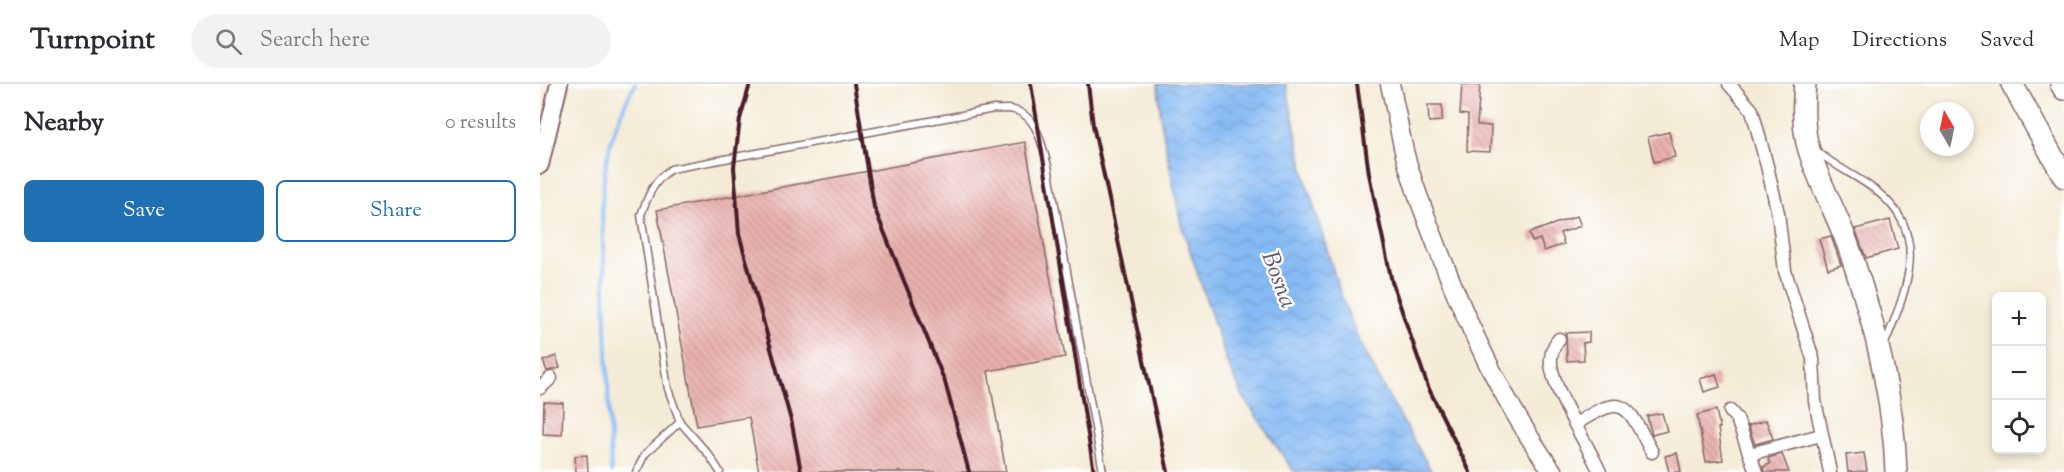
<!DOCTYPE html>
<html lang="en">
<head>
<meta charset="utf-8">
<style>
  :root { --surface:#fff; --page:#f2f2f3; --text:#2b2b33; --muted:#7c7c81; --line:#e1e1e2; --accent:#1f6fb2 }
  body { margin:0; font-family:"Sorts Mill Goudy",serif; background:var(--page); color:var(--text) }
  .controls { position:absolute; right:18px; bottom:18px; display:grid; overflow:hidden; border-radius:9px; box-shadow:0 3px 9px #0003 }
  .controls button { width:54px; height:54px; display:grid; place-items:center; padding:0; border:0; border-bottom:2px solid var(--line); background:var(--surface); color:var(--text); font:30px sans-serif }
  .compass { position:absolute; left:1380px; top:18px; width:54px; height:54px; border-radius:50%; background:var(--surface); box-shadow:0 3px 9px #0003; rotate:351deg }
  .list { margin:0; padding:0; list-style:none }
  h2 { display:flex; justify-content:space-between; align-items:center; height:78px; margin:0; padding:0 24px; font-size:26px }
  h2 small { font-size:20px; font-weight:400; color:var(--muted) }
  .actions { display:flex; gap:12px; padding:18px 24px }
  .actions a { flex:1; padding:14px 0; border:2px solid var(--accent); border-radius:9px; text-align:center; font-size:21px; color:var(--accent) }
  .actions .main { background:var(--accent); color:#fff }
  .icon { flex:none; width:33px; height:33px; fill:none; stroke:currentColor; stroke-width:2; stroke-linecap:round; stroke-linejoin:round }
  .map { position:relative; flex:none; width:1524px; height:388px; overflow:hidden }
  header { display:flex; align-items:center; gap:36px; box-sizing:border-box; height:84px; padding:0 30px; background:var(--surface); border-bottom:2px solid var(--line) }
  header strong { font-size:28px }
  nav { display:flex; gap:33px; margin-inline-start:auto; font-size:21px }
  .search { width:420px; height:54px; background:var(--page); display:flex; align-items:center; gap:15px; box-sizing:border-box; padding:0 21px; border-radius:33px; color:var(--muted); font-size:22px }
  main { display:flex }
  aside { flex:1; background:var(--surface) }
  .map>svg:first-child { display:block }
</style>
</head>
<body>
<header>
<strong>Turnpoint</strong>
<div class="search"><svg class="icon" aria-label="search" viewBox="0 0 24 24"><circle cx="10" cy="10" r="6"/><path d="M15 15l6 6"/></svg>Search here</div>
<nav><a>Map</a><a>Directions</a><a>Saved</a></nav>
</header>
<main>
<aside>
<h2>Nearby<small>0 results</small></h2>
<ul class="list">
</ul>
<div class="actions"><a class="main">Save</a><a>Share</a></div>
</aside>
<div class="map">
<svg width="1524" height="388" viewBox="0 0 1524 388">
  <defs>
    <pattern id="water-waves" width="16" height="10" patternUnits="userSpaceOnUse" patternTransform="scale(1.5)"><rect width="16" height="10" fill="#85baf4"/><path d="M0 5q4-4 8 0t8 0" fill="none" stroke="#749fd1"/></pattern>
    <pattern id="building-back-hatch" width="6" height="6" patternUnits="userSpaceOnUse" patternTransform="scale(1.5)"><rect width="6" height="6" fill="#e8b1ae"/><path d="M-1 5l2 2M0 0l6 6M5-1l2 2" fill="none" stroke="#c89896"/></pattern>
  </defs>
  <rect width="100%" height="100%" fill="#fff"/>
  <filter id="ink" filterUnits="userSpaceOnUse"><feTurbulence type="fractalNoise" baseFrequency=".0167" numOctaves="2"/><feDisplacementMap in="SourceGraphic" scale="12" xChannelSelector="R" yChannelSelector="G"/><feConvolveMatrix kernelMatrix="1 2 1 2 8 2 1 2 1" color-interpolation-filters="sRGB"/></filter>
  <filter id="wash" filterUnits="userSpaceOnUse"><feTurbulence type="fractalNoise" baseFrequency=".008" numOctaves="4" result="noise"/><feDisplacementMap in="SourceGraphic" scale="24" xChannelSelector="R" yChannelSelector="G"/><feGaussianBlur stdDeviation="1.35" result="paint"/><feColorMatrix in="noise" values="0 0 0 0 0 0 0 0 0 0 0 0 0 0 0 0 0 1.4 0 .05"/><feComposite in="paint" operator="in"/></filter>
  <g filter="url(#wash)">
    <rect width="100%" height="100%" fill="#f4ebd6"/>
    <polygon fill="url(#water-waves)" stroke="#686c90" stroke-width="1.5" points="618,0 746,0 766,97 799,205 814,245 842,301 892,388 754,388 702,311 687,278 641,140 621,38"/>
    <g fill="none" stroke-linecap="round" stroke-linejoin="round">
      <path stroke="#85baf4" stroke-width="4" d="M71,388L62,124C64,72 71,46 95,0"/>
    </g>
    <g id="blocks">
      <g fill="url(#building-back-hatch)">
        <polygon points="922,0 940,1 937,41 951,42 950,68 927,67 928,31 920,30"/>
        <polygon points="888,21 902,21 902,37 889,38"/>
        <polygon points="1129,48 1135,73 1114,78 1108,53"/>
        <polygon points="485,58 525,273 448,287 466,388 219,388 209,333 157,342 117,126"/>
        <polygon points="1037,132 1041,142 1020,149 1024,160 1004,167 1000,155 992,158 989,149"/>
        <polygon points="1350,136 1358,165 1326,174 1315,145"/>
        <polygon points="1291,152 1301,181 1288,185 1279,155"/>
        <polygon points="1049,248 1049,258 1043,259 1044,276 1027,277 1026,249"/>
        <polygon points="16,272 20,284 7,287 3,277"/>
        <polygon points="1176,290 1180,303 1164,308 1160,295"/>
        <polygon points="4,318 23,319 22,351 3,350"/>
        <polygon points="1176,326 1180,344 1178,344 1183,376 1166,378 1157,331"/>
        <polygon points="1122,329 1127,347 1112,351 1107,332"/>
        <polygon points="1226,336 1233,355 1215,360 1208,342"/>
        <polygon points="1137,369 1141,388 1129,388 1125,372"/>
        <polygon points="1324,369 1327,387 1308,388 1306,371"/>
        <polygon points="1242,370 1249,388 1224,388 1223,383 1230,380 1228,374"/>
        <polygon points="47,371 48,388 36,388 35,372"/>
      </g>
    </g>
  </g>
  <g filter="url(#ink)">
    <use href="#blocks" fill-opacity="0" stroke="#866667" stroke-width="1.5"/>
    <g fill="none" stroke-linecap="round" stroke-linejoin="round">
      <g stroke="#866667" stroke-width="9">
        <g id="service">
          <path d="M1277,67C1296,84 1320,93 1339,109C1392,152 1365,209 1344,262"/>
          <polyline points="96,388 105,370 140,338"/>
          <path d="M180,388L169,371L140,338L128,305L101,131C108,112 113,97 131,85L454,25C460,26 468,24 474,26C498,32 502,62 508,82L563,388"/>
        </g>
      </g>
      <g stroke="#866667" stroke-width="15">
        <g id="minor">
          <polyline points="1189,0 1212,26 1227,82 1238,129 1245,187 1273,275 1275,317 1290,388"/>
          <path d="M1019,255C1012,263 1009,275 1012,286C1019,317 1046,358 1060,388"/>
          <polyline points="0,304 11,294"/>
          <polyline points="1190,327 1197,335 1216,388"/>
          <path d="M1036,340C1087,306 1087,323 1112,368"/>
          <polyline points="1210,370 1281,351"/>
        </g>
      </g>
      <g stroke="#866667" stroke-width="20">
        <polyline id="secondary" points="0,81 19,0"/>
      </g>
      <g stroke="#866667" stroke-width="21">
        <path id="primary" d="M850,0C855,22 859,45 864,67C872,99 885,131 897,162C927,241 963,319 1013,388"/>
      </g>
      <g stroke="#866667" stroke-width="24">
        <g id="motorway">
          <path d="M1265,0C1263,19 1263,40 1267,59C1277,97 1299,132 1311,170C1335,240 1354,314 1356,388"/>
          <polyline points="1472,0 1524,93"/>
          <polyline points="1521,0 1524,5"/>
        </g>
      </g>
      <use href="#service" stroke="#fff" stroke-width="6"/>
      <use href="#minor" stroke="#fff" stroke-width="12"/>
      <use href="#secondary" stroke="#fff" stroke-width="16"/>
      <use href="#primary" stroke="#fff" stroke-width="18"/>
      <use href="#motorway" stroke="#fff" stroke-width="21"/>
      <g stroke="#4a1f2b" stroke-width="4">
        <polyline points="210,0 200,35 194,83 199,150 252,340 261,388"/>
        <polyline points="314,0 334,123 405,298 429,388"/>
        <polyline points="491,0 554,388"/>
        <polyline points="548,0 553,41 628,388"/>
        <polyline points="817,0 829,90 852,198 888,303 930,388"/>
      </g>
    </g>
  </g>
  <g text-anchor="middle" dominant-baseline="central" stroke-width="5" stroke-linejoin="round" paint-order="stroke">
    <g font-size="24" font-style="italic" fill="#5f5571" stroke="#fff">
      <text transform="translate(738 196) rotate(69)">Bosna</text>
    </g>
  </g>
</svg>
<div class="controls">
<button>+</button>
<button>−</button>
<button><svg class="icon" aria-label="locate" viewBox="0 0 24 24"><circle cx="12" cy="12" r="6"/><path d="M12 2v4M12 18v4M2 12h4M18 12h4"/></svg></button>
</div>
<svg class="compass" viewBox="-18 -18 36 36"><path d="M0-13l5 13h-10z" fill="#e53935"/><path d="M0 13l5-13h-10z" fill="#7c7c81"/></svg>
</div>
</main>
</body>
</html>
